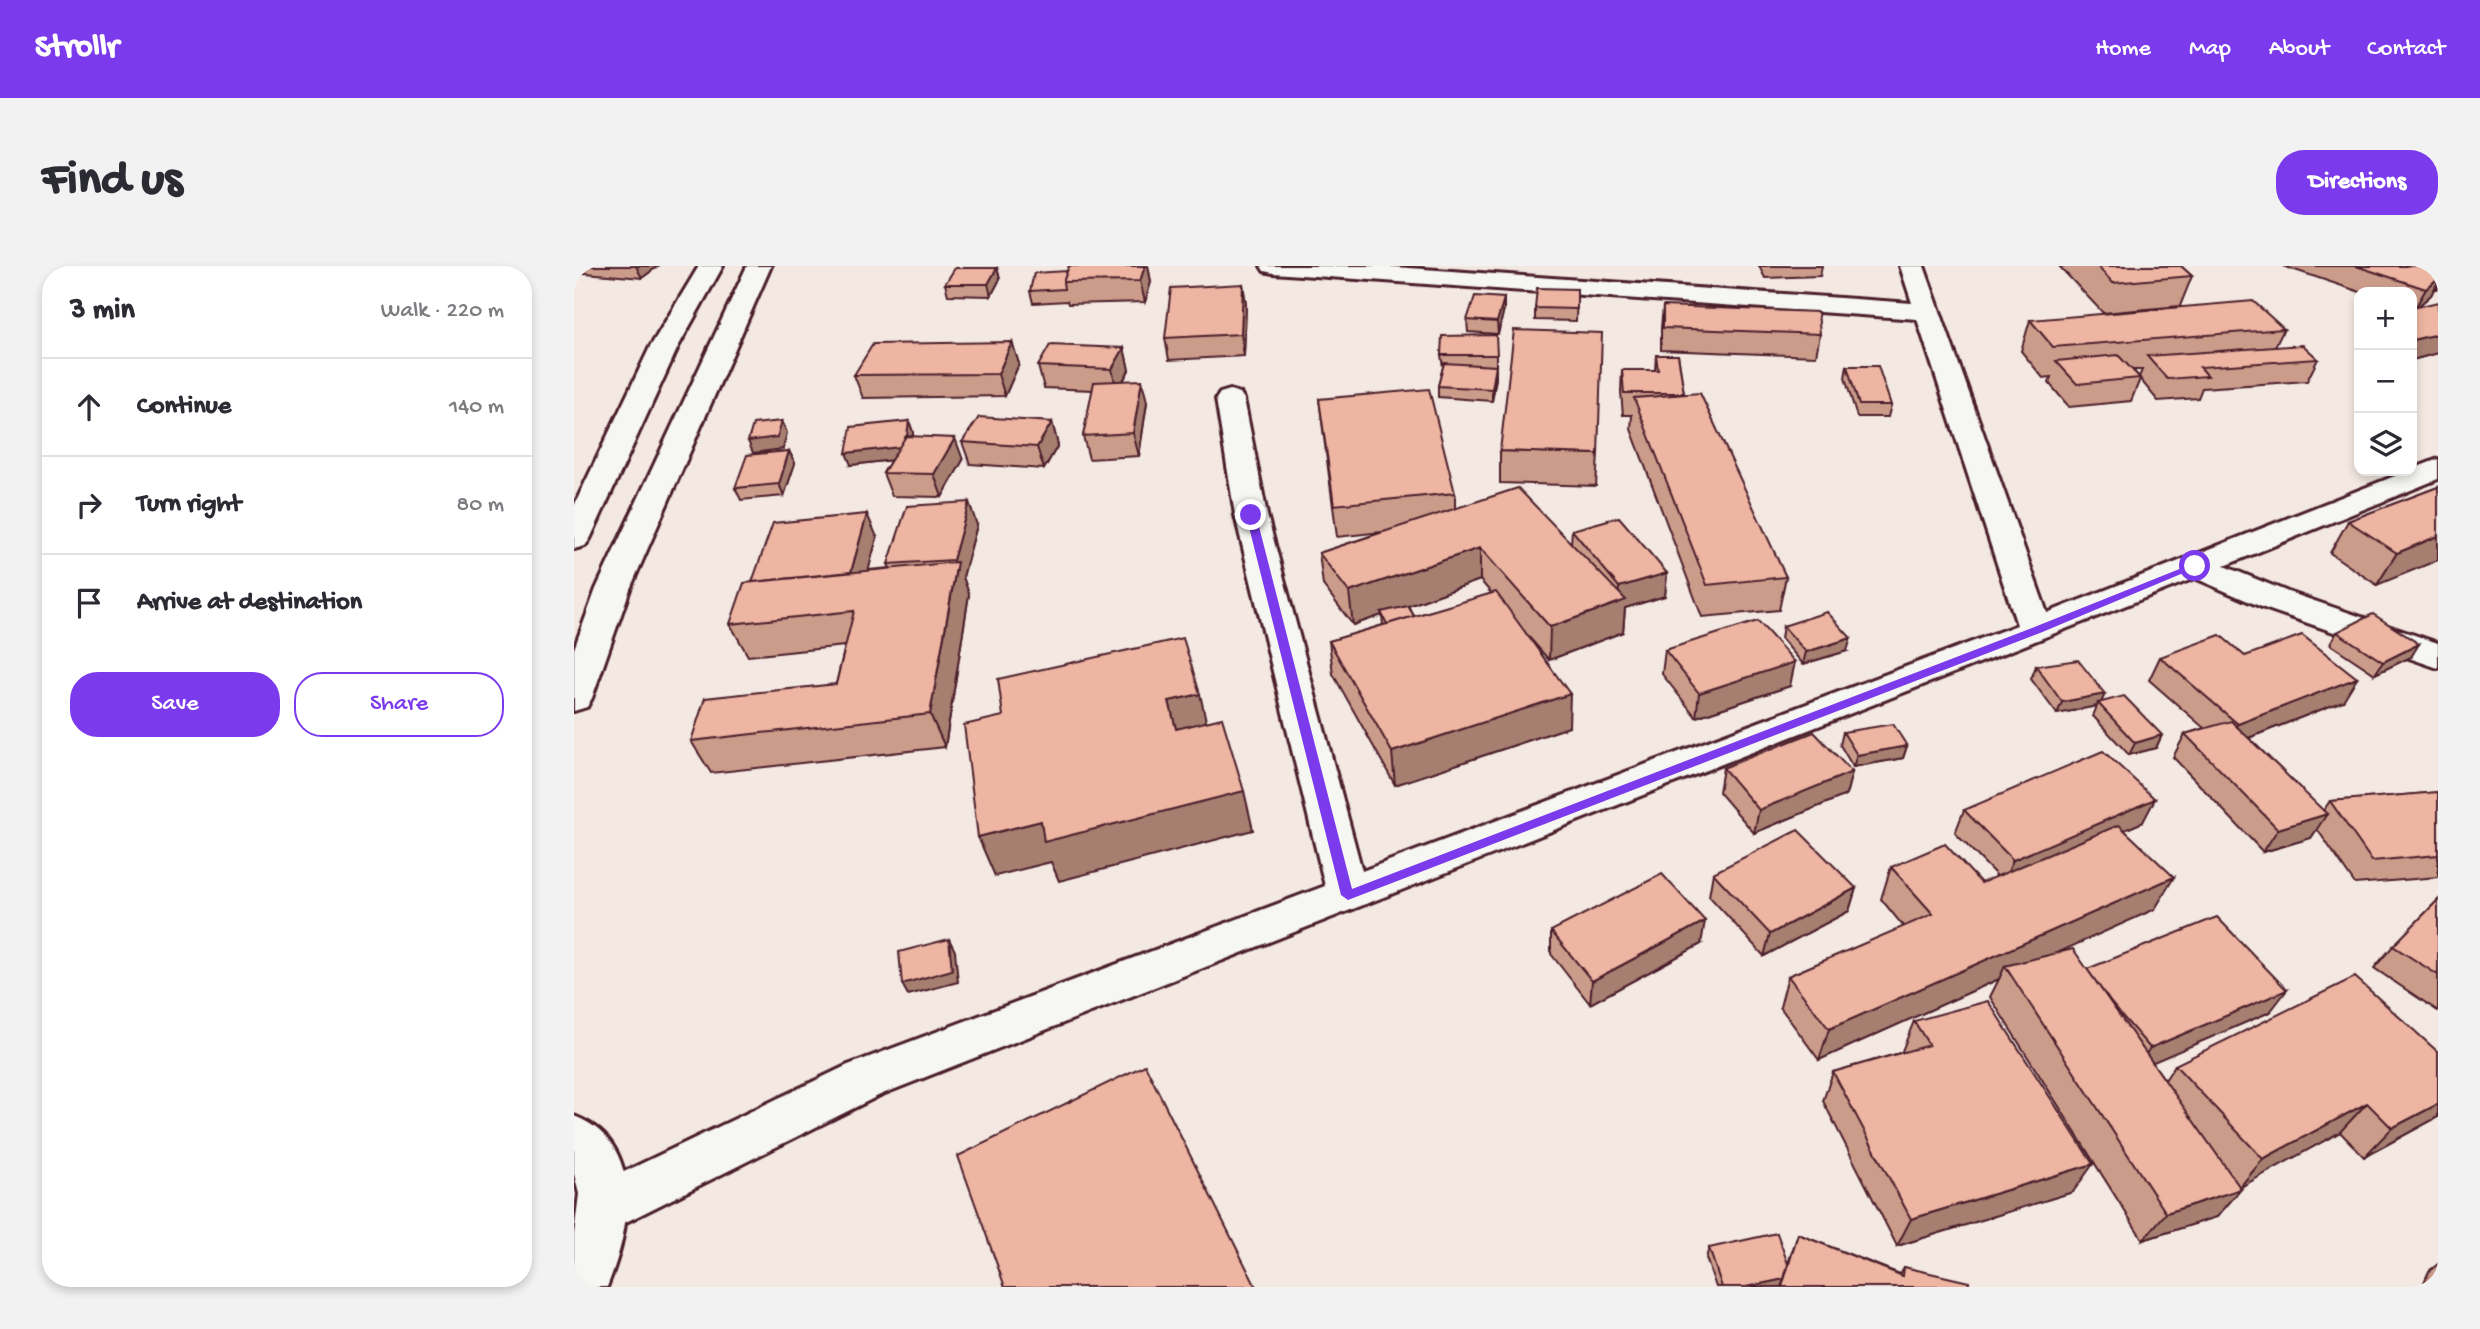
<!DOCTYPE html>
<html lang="en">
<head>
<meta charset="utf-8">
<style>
  :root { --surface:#fff; --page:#f2f2f3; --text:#2b2b33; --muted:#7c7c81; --line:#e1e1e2; --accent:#7c3aed }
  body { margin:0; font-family:"Gochi Hand",sans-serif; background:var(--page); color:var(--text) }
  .controls { position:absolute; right:21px; top:21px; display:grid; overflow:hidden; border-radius:14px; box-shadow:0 4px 10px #0003 }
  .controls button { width:63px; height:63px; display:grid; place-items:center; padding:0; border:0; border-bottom:2px solid var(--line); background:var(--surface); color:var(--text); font:35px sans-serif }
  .stop { position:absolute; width:21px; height:21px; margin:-16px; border:5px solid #7c3aed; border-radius:50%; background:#fff }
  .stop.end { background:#7c3aed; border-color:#fff; box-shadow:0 2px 7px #0008 }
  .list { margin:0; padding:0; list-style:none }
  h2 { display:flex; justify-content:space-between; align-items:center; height:91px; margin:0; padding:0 28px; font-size:30px }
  h2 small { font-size:23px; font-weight:400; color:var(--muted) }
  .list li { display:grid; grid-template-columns:46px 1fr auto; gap:21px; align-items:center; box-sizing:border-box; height:98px; padding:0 28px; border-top:2px solid var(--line) }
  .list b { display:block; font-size:26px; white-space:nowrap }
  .list em { font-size:23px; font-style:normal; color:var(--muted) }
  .actions { display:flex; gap:14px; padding:21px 28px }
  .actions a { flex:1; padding:16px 0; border:2px solid var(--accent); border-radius:28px; text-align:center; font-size:24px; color:var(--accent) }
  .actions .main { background:var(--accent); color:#fff }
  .icon { flex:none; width:38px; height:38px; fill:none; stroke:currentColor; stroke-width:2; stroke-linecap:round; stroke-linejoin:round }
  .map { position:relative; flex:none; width:1864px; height:1021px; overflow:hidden; border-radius:28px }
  header { display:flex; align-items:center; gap:42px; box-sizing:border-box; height:98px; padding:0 35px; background:var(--accent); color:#fff }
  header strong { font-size:33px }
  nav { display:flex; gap:38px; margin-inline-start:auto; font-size:24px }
  .intro { display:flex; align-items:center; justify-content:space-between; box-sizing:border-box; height:168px; padding:0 42px }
  h1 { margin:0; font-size:49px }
  .button { padding:18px 32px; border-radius:28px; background:var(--accent); color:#fff; font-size:24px; font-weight:700 }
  main { display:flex; gap:42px; padding:0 42px }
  aside { flex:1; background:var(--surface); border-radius:28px; box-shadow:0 4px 10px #0003 }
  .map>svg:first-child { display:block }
</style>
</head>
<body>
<header>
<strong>Strollr</strong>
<nav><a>Home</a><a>Map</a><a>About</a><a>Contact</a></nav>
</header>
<div class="intro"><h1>Find us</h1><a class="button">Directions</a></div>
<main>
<aside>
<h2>3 min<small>Walk · 220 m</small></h2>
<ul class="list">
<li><svg class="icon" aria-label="ahead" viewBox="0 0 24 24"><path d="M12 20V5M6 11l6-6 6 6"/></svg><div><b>Continue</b></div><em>140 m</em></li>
<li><svg class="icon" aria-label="right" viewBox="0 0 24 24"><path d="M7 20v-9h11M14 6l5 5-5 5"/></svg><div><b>Turn right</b></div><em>80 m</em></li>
<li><svg class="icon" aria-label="arrive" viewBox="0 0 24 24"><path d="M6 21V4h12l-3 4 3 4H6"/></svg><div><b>Arrive at destination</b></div></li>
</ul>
<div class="actions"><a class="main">Save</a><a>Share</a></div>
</aside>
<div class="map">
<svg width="1864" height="1021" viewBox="0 0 1864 1021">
  <rect width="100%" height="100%" fill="#f4e9e2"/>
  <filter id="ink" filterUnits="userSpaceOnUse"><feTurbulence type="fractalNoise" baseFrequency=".0143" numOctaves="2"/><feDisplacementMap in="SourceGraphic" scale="14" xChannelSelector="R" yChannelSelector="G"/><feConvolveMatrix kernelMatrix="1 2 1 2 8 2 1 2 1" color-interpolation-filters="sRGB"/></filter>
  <g filter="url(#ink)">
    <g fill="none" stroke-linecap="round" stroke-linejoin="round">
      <g stroke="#4a1f2b" stroke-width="6">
        <polygon id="minor" points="687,0 806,0 1338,37 1326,0 1350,0 1473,347 1864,193 1864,213 1650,300 1714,326 1864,377 1864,402 1690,342 1621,312 306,829 48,958 30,965 12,958 5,941 12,924 274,799 751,620 661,249 642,133 646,127 656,124 666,127 670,133 693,249 788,605 1443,359 1343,53 699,7 690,5"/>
      </g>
      <g stroke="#4a1f2b" stroke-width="6">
        <g id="trunk">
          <polygon points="125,0 149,0 104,81 16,273 11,280 0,283 0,240 76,81"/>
          <polygon points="173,0 197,0 56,323 18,432 13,441 0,445 0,383 22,323"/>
          <path d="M0,850C73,878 56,965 33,1021H0V968L5,928L0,908Z"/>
        </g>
      </g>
      <use href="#minor" fill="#f6f6f2" fill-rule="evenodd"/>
      <use href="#trunk" fill="#f6f6f2" fill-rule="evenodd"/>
    </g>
    <g fill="#cc9c8b" stroke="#4a1f2b" stroke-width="2" fill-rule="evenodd">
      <polygon points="0,0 84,0 68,12 0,6"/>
      <polygon points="495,0 574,0 577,16 571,36 494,38 493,35 459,37 456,25 493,5"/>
      <polygon points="1185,0 1248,0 1246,10 1191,12"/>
      <polygon points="1485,0 1607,0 1618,10 1606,40 1529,47"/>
      <polygon points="1709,0 1864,0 1864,23 1860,23 1857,29 1845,40 1864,87 1838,94 1838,26 1786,26"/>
      <polygon points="423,2 426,13 417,30 374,29 371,18"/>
      <polygon points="669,18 672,39 670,90 595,94 591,72"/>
      <polygon points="1003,23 1002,55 961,54 961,42"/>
      <polygon points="930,32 930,43 924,68 894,66 893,54"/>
      <polygon points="1089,40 1246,68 1242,90 1087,84 1087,62"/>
      <path d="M1456,54L1710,63L1701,81L1744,93L1733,115L1628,122L1624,132L1584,135L1566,113L1557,135L1495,141L1475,117L1477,111L1469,112L1447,85ZM1559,104H1568L1565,111Z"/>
      <polygon points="922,69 922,112 918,135 864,131 864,120 869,101 867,89"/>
      <polygon points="438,76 445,98 431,130 289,132 280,109"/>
      <polygon points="550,82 555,104 549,115 573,136 565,190 515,193 509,170 519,124 470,122 464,100"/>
      <polygon points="1082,89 1104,89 1110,128 1212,311 1205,344 1128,351 1057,163 1058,149 1049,149 1047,126 1048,104 1081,104"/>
      <polygon points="1273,100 1317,139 1314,151 1283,151 1271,112"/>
      <path d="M745,133L881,227V243L997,277L998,264L1093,307L1091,330L1051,342L1049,366L975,394L953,369L995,461L821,519L759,408L755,375L809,359L808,349L779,359L749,319L745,287L808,266L763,271ZM906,314L918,328L840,350L834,340Z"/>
      <polygon points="335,155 339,166 339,170 389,194 368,231 318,230 309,207 317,194 277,199"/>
      <polygon points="478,156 484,179 470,203 396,198 388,176"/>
      <polygon points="215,185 221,197 210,230 167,234 161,222"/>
      <polygon points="926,185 1024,188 1022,220 926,217"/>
      <polygon points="1864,221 1803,319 1756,287 1774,255"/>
      <polygon points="403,259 389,311 395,328 371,481 137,507 117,475 262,418 271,380 174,390 156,358 178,316 303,271 294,304 316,302 314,298"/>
      <polygon points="1209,360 1273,385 1229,398 1207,372"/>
      <polygon points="1763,366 1837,391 1801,408 1756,378"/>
      <polygon points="1091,384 1216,420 1122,451 1088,408"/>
      <polygon points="1671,390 1769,435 1675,472 1749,545 1756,535 1864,526 1864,611 1781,618 1743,563 1737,572 1689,586 1599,491 1611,468 1630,462 1575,414 1586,391"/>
      <polygon points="1462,400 1588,469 1582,482 1555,489 1519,450 1523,440 1483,448 1457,413"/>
      <polygon points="1269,466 1333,480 1329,492 1279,501 1266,479"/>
      <polygon points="1149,502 1278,506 1272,529 1180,567 1145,526"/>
      <polygon points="1390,544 1569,556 1550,564 1581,643 1484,686 1513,703 1696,746 1578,796 1591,814 1601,799 1864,851 1790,891 1766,866 1666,921 1667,923 1643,951 1569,974 1416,731 1425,713 1245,794 1206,741 1214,710 1330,661 1307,633 1317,601 1407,617 1423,610 1381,567"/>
      <polygon points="1139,607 1282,622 1275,645 1190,690 1135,630"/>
      <polygon points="1864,634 1864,745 1800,702 1819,680"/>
      <polygon points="977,665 1127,678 1016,738 977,688"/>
      <polygon points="1340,755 1499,926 1323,980 1249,835 1259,806 1329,786 1328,785"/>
      <polygon points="1224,968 1326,1008 1330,1001 1394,1021 1142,1021 1132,992 1135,982 1214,997"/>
      <polygon points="1864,998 1864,1021 1848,1021 1855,1005"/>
    </g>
    <g fill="#a67f71" stroke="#4a1f2b" stroke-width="2">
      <polygon points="62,0 84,0 68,12"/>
      <polygon points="571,0 574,0 577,16 571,36 566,15"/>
      <polygon points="423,2 426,13 417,30 414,18"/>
      <polygon points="1864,12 1864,16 1857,29 1840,44 1852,23"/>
      <polygon points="669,18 672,39 670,90 667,68"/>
      <polygon points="930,32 930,43 924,68 923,56"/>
      <polygon points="1864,68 1864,87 1838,94 1838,74"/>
      <polygon points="438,76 445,98 431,130 424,108"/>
      <polygon points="550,82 555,104 543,125 538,103"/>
      <polygon points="922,100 922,112 918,135 918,123"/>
      <polygon points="568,114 573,136 565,190 559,167"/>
      <polygon points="208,155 213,167 209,183 179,187 174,175"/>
      <polygon points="335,155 339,166 336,192 277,199 272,187"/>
      <polygon points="478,156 484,179 470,203 463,181"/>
      <polygon points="381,172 389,194 368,231 360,208"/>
      <polygon points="215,185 221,197 210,230 205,218"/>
      <polygon points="395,236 403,259 389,311 395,328 371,481 356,448 382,303 379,294"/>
      <polygon points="293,248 303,271 287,333 276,310"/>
      <polygon points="1864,270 1864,294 1803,319 1823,287"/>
      <polygon points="906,282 906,314 809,349 807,346 808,349 779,359 775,326"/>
      <polygon points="1093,307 1091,330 1051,342 1049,366 975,394 976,361 1044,337 1045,321"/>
      <polygon points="1277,372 1273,385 1229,398 1232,386"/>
      <polygon points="1845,378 1837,391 1801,408 1809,396"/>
      <polygon points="1221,396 1216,420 1122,451 1125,427"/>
      <polygon points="1783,412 1769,435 1651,481 1664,458"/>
      <polygon points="626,428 635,468 605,475 595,435"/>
      <polygon points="996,428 995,461 821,519 818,486"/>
      <polygon points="1531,428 1526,439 1524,437 1523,440 1483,448 1488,436"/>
      <polygon points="1588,469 1582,482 1555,489 1561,477"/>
      <polygon points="1333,480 1329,492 1279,501 1283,489"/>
      <polygon points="1278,506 1272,529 1180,567 1185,544"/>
      <polygon points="670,525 679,564 485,615 477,596 421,610 404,571 467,555"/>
      <polygon points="1581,533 1569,556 1429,617 1439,594"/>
      <polygon points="1753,548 1737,572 1689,586 1704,563"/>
      <polygon points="1600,611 1581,643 1436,708 1431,700 1425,713 1245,794 1255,763"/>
      <polygon points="1282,622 1275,645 1190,690 1196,668"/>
      <polygon points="1131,655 1127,678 1016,738 1018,715"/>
      <polygon points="375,673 381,685 384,716 334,729 328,718"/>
      <polygon points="1713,724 1696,746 1561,804 1576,782"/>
      <polygon points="1793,837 1766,866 1665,922 1689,893"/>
      <polygon points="1864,838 1864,851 1790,891 1818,862"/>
      <polygon points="1519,898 1499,926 1323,980 1337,953"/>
      <polygon points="1667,923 1643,951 1569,974 1592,947"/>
      <polygon points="1210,1013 1207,1021 1172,1021"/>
    </g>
    <g fill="#edb5a2" stroke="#4a1f2b" stroke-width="2">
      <polygon points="495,0 571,0 566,15 489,16"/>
      <polygon points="1523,0 1607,0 1618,10 1539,17"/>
      <polygon points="1782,0 1844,0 1864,6 1864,12 1852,23"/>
      <polygon points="381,2 423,2 414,18 371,18"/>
      <polygon points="493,5 489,16 490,23 456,25 460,7"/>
      <polygon points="669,18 667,68 591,72 597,22"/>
      <polygon points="963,22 1003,23 1003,43 961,42"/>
      <polygon points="901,30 930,32 923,56 893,54"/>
      <polygon points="1679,35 1710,63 1479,81 1456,54"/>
      <polygon points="1864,36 1864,68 1838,74 1838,42"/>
      <polygon points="1089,40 1244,46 1246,68 1089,62"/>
      <polygon points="940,64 1028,67 1024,188 926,185"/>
      <polygon points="922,69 923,89 867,89 868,70"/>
      <polygon points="438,76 424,108 280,109 299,78"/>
      <polygon points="476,79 550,82 538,103 464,100"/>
      <polygon points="1729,79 1744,93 1626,101 1634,110 1593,113 1573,90"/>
      <polygon points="1082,89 1104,89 1110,127 1050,127 1048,104 1084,104"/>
      <polygon points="1544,89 1566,112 1503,118 1482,95"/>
      <polygon points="870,97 922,100 918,123 864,120"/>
      <polygon points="1273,100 1304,100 1317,139 1285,139"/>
      <polygon points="568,114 559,167 509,170 520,116"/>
      <polygon points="855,123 881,227 760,239 745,133"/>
      <polygon points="1126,127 1212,311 1133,319 1060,132"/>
      <polygon points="405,151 478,156 463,181 388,176"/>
      <polygon points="208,155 203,171 174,175 179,158"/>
      <polygon points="335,155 333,170 326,181 272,187 277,161"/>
      <polygon points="332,170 381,172 360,208 309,207"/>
      <polygon points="215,185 205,218 161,222 173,189"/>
      <polygon points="1864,221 1864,270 1823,287 1774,255"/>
      <polygon points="944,222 1052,334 976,361 906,282 775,326 745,287"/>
      <polygon points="395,236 379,294 314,298 333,240"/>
      <polygon points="293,248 277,306 178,316 199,257"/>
      <polygon points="1045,251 1093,307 1045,321 998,264"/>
      <polygon points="383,296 356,448 117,475 131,432 262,418 280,345 156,358 170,317"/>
      <polygon points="922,326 996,428 818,486 755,375"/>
      <polygon points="834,340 840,350 813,358 807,346"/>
      <polygon points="1253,346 1277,372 1232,386 1209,360"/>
      <polygon points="1799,348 1845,378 1809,396 1763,366"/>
      <polygon points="1184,355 1221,396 1125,427 1091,384"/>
      <polygon points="1646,369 1671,390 1728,369 1783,412 1664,458 1586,391"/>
      <polygon points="609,372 626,428 595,435 602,463 648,452 670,525 470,576 467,555 404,571 390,459 429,450 424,413"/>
      <polygon points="1504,394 1531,428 1488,436 1462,400"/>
      <polygon points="1550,430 1588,469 1561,477 1524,437"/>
      <polygon points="1657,455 1753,548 1704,563 1611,468"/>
      <polygon points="1319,458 1333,480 1283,489 1269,466"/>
      <polygon points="1240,466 1278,506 1185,544 1149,502"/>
      <polygon points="1529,485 1581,533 1439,594 1390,544"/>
      <polygon points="1864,526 1864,589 1798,595 1756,535"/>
      <polygon points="1545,559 1600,611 1255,763 1214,710 1359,648 1317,601 1371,578 1407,617"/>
      <polygon points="1224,564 1282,622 1196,668 1139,607"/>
      <polygon points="1088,608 1131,655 1018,715 977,665"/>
      <polygon points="1864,634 1864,709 1819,680"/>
      <polygon points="1643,651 1713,724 1576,782 1537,737 1513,703"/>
      <polygon points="375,673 378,704 328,718 325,686"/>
      <polygon points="1499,683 1667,923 1592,947 1431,700"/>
      <polygon points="1781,711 1864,786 1864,838 1818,862 1793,837 1689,893 1601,799"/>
      <polygon points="1414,735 1519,898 1337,953 1259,806 1355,779 1340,755"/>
      <polygon points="571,799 682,1021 431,1021 384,890"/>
      <polygon points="1203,967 1214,998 1210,1013 1172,1021 1148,1021 1135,982"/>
      <polygon points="1224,968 1329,1010 1330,1001 1395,1016 1394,1021 1208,1021"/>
    </g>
  </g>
  <polygon fill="#7c3aed" points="677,246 682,249 778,623 1458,362 1618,298 1626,300 1466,367 774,634 767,629 672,249"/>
</svg>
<div class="controls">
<button>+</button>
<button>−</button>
<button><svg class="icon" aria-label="layers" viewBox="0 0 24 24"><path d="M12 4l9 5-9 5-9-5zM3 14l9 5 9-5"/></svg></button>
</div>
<div class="stop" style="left:1621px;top:300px"></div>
<div class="stop end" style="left:677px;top:249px"></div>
</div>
</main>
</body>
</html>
